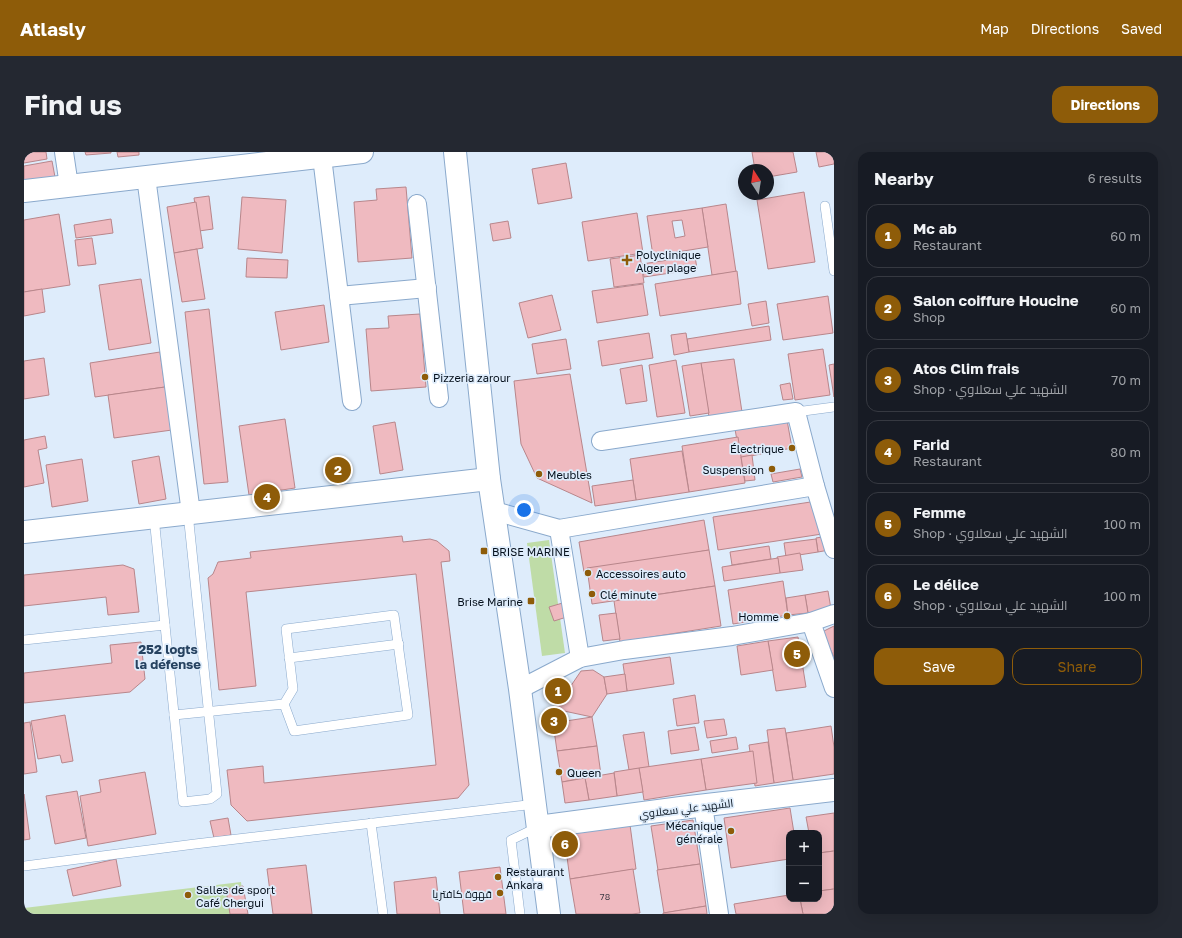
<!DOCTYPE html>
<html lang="en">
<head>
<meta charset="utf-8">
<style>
  :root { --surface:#171b24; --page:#242831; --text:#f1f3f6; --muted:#9ea1a6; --line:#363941; --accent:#8e5c09 }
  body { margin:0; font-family:"Golos Text",Cairo,sans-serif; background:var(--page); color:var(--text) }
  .controls { position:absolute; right:12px; bottom:12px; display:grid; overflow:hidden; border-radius:8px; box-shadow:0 4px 16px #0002 }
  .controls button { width:36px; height:36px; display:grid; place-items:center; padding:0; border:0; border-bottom:1px solid var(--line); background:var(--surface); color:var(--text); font:20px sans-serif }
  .compass { position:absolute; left:714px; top:12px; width:36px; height:36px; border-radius:50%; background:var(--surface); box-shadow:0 4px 16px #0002; rotate:348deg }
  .you { position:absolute; left:500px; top:358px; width:14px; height:14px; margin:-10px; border:3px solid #fff; border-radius:50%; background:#1a73e8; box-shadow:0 0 0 6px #1a73e833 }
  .badge { display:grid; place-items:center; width:26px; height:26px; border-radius:50%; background:var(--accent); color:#fff; font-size:13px; font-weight:700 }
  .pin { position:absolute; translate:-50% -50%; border:2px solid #fff; box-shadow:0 1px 4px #0006 }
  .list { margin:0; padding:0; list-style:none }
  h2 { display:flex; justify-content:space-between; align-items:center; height:52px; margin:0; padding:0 16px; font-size:17px }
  h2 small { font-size:13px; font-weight:400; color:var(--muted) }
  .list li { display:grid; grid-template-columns:26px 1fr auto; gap:12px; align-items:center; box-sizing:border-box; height:64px; margin:0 8px 8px; padding:0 8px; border:1px solid var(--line); border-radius:12px }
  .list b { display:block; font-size:15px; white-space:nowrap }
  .list p { margin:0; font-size:13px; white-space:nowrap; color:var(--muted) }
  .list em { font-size:13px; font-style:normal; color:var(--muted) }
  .actions { display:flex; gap:8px; padding:12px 16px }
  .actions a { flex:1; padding:9px 0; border:1px solid var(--accent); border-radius:12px; text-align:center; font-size:14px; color:var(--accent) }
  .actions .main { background:var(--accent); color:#fff }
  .map { position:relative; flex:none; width:810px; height:762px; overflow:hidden; border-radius:12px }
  header { display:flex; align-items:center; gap:24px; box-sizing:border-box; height:56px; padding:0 20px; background:var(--accent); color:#fff }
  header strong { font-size:19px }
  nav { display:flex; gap:22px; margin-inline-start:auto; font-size:14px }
  .intro { display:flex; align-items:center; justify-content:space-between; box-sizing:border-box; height:96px; padding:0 24px }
  h1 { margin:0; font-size:28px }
  .button { padding:10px 18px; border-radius:12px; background:var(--accent); color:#fff; font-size:14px; font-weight:700 }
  main { display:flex; gap:24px; padding:0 24px }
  aside { flex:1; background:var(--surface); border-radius:12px; box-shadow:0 4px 16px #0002 }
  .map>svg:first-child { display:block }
</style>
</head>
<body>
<header>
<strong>Atlasly</strong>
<nav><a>Map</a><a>Directions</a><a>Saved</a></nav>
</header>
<div class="intro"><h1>Find us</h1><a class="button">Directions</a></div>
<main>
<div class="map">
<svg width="810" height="762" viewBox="0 0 810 762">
  <rect width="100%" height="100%" fill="#deecfb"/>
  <g fill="#bfdca7">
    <polygon points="525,388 541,501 518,504 503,391"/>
    <polygon points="217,730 221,762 0,762 0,756"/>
  </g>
  <g fill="#efbac0" stroke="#b8868b" fill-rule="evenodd">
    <polygon points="0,0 22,0 23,7 0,11"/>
    <polygon points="61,0 87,0 87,1 62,3"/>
    <polygon points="93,0 115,0 115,3 94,5"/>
    <polygon points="728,0 769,0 773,20 744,25 744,18 731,18"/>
    <polygon points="792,0 810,0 810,12 795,15"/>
    <polygon points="28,9 31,25 0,29 0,14"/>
    <polygon points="542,11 548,46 514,52 508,17"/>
    <polygon points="382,35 388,106 334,110 330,50 353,48 352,37"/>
    <polygon points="780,40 791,110 744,117 733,48"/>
    <polygon points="185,44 189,77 175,79 170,46"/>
    <polygon points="218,45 262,48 258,101 214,97"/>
    <polygon points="172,50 179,96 150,101 143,55"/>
    <polygon points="702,52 712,120 688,123 678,56"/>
    <path d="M678,56L684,95L629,104L623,64ZM658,68L661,84L651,86L648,69Z"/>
    <polygon points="613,61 619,101 564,109 558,70"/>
    <polygon points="35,62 46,133 0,140 0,68"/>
    <polygon points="87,67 89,81 52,86 50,73"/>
    <polygon points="484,69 487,86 469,89 466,72"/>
    <polygon points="68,86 72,112 54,114 51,88"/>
    <polygon points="173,97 181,147 158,150 150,101"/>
    <polygon points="616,103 620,131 590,135 586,107"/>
    <polygon points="671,104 673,117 620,125 618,112"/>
    <polygon points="223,106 264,108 263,126 222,125"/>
    <polygon points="713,119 717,152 636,164 631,132"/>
    <polygon points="117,127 127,191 85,198 75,133"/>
    <polygon points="619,132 624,163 573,171 568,139"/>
    <polygon points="18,137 21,160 0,164 0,140"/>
    <polygon points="528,143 537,178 504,186 495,151"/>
    <polygon points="804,144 809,181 759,188 753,152"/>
    <polygon points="742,149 745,171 728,174 724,152"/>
    <polygon points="300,153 305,190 257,198 251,160"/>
    <polygon points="185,157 204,330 180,332 161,160"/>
    <polygon points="396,162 402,235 347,239 342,177 365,176 364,164"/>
    <polygon points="745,174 747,188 665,200 663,187"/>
    <polygon points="625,181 629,206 578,214 574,189"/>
    <polygon points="662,181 665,200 650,203 647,183"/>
    <polygon points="542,187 547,217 513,222 508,192"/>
    <polygon points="799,197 806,243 771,248 764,202"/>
    <polygon points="136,200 141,235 71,245 66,211"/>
    <polygon points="20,206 25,243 0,247 0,209"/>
    <polygon points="710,207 718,260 685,265 677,211"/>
    <polygon points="652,208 661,261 633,265 625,213"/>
    <polygon points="677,211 685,261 666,264 658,214"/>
    <polygon points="810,212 810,245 805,213"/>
    <polygon points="618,213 623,249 602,252 596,217"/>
    <polygon points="546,222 568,351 513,326 497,292 490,229"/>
    <polygon points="766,231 769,247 759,248 756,233"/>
    <polygon points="141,235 148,278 90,286 84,243"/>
    <polygon points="261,267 271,336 225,343 215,274"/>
    <polygon points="763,268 768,296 716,306 711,277"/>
    <polygon points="371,270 379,318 356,322 349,274"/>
    <polygon points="21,284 23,296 14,298 20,331 0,335 0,288"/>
    <polygon points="714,285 721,331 665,340 658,294"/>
    <polygon points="658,299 665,340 612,348 606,307"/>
    <polygon points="728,303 731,328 721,329 717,305"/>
    <polygon points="135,304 142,347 115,352 108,309"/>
    <polygon points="58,307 64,349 28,355 22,313"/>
    <polygon points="776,317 778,325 749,330 747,322"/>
    <polygon points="609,328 612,348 571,354 568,334"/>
    <polygon points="793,349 798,382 694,398 689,365"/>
    <polygon points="680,368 685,398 560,420 555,390"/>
    <polygon points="378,384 379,390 406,387 413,389 425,399 426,409 417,410 445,633 434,646 223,669 207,653 203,618 239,614 240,631 412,613 392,422 222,440 232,534 195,538 184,426 189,422 194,410 227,406 226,400"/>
    <polygon points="804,384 805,398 794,400 792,386"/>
    <polygon points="792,387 794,400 762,405 760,391"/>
    <polygon points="745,394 747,407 708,413 706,400"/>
    <polygon points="685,398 691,434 568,452 563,416"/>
    <polygon points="776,401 779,418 756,421 753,405"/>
    <polygon points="754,406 756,421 700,429 698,415"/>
    <polygon points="99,413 110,417 115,460 84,463 82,445 0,454 0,423"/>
    <polygon points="759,429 764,463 709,472 704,438"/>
    <polygon points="691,434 697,474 596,490 590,449"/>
    <polygon points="804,439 807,457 784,461 781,443"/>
    <polygon points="781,443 784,461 764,463 762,446"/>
    <polygon points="542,450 546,464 530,469 525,455"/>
    <polygon points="592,461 596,487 579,489 575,463"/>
    <polygon points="810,474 810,505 798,480"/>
    <polygon points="774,485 782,535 752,539 744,489"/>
    <polygon points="744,489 749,518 717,523 713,494"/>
    <polygon points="117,490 121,527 106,540 0,551 0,521 88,511 86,493"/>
    <polygon points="646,505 650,532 603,539 599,512"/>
    <polygon points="569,518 580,525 583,542 568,565 540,559 529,560 557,519"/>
    <polygon points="601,522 603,539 583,542 580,525"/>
    <polygon points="671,543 675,571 653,574 649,547"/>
    <polygon points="540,559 542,567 530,569 529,560"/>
    <polygon points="41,563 49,609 38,611 36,603 14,607 7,569"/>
    <polygon points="568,565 573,594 533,599 529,571"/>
    <polygon points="700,567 703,583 683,586 680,569"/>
    <polygon points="6,570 13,620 0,622 0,571"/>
    <polygon points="807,574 810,595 810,622 769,628 762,581"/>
    <polygon points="671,575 675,598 647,602 644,579"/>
    <polygon points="761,576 769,628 750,631 743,578"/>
    <polygon points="620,580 625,615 605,618 599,583"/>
    <polygon points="712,585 714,597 688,601 686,589"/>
    <polygon points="744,590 750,631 731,634 725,593"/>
    <polygon points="573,594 577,623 538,630 533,599"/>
    <polygon points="729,599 733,631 682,638 677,607"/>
    <polygon points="677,607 682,638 620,648 615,616"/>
    <polygon points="615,616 619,640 593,644 590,620"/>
    <polygon points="121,620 132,682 64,694 56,644 77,640 75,628"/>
    <polygon points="590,621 593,644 565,648 561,626"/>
    <polygon points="561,626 565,648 541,651 538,630"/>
    <polygon points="53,639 62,686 31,692 22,644"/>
    <polygon points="0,642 6,687 0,688"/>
    <polygon points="766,656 770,681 765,681 765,707 707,716 700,666"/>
    <polygon points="810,661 810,699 795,701 795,681 785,681 782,665"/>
    <polygon points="204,666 207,683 190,686 186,669"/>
    <polygon points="669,668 676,712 634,718 627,674"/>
    <polygon points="606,673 612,717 546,727 540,683"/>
    <polygon points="810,699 810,737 795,739 795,701"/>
    <polygon points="92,707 97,734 49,744 43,718"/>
    <polygon points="676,712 682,754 640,761 633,718"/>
    <polygon points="282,713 288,762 249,762 243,717"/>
    <polygon points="476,715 482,762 440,762 435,720"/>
    <polygon points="609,717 616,761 608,762 552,762 546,727"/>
    <polygon points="412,725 416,762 373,762 370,730"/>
    <polygon points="219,734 224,762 206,762 202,737"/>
    <polygon points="810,737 810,762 779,762 776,747 795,747 795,739"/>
    <polygon points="765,743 765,747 776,747 779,762 712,762 710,752"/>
    <polygon points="682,754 683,762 639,762 639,761"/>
  </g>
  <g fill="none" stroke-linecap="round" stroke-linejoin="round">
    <g stroke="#8aa9cc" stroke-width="10">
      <g id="service">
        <polyline points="801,54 810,119"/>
        <polyline points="772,260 810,255"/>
        <polyline points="130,365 159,650 186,647 193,642 164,361"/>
        <polyline points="0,488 141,473"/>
        <polyline points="265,506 375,492"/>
        <polyline points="150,563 260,552 270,579 384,563 370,463 262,477 269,537 260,552"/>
        <polyline points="347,671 359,762"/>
        <polyline points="0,714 171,692 511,652"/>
        <polyline points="496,762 487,688 514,675"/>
      </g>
    </g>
    <g stroke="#8aa9cc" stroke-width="20">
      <g id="minor">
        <polyline points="40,0 45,34"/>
        <polyline points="298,5 328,249"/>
        <polyline points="122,25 167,361"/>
        <polyline points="393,52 415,246"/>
        <polyline points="315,144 403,136"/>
        <polyline points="577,289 772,260 791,334"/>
        <polyline points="470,359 535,377 791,334 810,397"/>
        <polyline points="535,377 556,506"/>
        <polyline points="787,470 810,536"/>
        <polyline points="496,537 556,506 600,498 708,484 787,470 810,462"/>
        <polyline points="679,653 695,762"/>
      </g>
    </g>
    <g stroke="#8aa9cc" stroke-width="24">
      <g id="secondary">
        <polyline points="0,39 338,0"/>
        <polyline points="0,380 465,327"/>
        <polyline points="514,675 657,656 810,638"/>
      </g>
    </g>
    <g stroke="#8aa9cc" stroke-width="24">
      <polyline id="primary" points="431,0 465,327 496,537 525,762"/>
    </g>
    <use href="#service" stroke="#fff" stroke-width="9"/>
    <use href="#minor" stroke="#fff" stroke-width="18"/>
    <use href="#secondary" stroke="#fff" stroke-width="22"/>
    <use href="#primary" stroke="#fff" stroke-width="22"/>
  </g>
  <g fill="#8e5c09" stroke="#deecfb" stroke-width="1.5">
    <path d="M601 102h4v4h4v4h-4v4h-4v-4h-4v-4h4z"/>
    <circle cx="401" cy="225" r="4"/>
    <circle cx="768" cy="296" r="4"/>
    <circle cx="748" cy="317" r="4"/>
    <circle cx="515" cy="322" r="4"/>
    <rect x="456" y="395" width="8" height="8" rx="2"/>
    <circle cx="564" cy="421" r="4"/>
    <circle cx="568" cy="442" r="4"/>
    <rect x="503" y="445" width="8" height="8" rx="2"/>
    <circle cx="763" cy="464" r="4"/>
    <circle cx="535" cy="620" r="4"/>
    <circle cx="707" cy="679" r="4"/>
    <circle cx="474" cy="725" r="4"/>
    <circle cx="476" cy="741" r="4"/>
    <circle cx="164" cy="743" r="4"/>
  </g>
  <g text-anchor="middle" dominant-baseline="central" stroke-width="3.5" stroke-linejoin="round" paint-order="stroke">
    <g font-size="9" fill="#403b46">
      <text x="581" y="744">78</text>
    </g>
    <g font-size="11" fill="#06111d" stroke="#deecfb" text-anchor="start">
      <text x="612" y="102">Polyclinique<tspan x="612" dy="13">Alger plage</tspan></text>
      <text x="409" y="225">Pizzeria zarour</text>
      <text x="760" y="296" text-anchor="end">Électrique</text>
      <text x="740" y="317" text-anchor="end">Suspension</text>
      <text x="523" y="322">Meubles</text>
      <text x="468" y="399">BRISE MARINE</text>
      <text x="572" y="421">Accessoires auto</text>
      <text x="576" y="442">Clé minute</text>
      <text x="499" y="449" text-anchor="end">Brise Marine</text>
      <text x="755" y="464" text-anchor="end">Homme</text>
      <text x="543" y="620">Queen</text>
      <text x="699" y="673" text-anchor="end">Mécanique<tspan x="699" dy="13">générale</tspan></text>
      <text x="482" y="719">Restaurant<tspan x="482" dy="13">Ankara</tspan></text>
      <text x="172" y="737">Salles de sport<tspan x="172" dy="13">Café Chergui</tspan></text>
      <text x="468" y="741" text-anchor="end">قهوة كافتريا</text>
    </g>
    <g font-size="11" fill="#06111d" stroke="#deecfb">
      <text transform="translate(662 656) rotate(-7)">الشهيد علي سعلاوي</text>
    </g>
    <g font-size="13" font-weight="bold" fill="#264260" stroke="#deecfb">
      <text x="144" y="497">252 logts<tspan x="144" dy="15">la défense</tspan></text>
    </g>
  </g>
</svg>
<div class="controls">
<button>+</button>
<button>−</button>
</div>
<svg class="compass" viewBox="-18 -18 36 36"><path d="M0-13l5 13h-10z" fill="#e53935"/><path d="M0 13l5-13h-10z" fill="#9ea1a6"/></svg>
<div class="you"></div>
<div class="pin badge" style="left:534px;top:539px">1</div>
<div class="pin badge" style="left:314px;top:318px">2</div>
<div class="pin badge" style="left:530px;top:569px">3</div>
<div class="pin badge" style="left:243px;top:345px">4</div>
<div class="pin badge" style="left:773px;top:502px">5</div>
<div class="pin badge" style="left:541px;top:692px">6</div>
</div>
<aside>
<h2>Nearby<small>6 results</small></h2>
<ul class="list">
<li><span class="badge">1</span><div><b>Mc ab</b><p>Restaurant</p></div><em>60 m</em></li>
<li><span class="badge">2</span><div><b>Salon coiffure Houcine</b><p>Shop</p></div><em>60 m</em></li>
<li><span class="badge">3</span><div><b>Atos Clim frais</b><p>Shop · الشهيد علي سعلاوي</p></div><em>70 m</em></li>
<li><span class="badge">4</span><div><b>Farid</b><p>Restaurant</p></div><em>80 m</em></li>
<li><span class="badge">5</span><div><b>Femme</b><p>Shop · الشهيد علي سعلاوي</p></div><em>100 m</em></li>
<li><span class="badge">6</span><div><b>Le délice</b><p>Shop · الشهيد علي سعلاوي</p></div><em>100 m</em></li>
</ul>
<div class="actions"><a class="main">Save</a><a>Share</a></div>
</aside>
</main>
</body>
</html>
